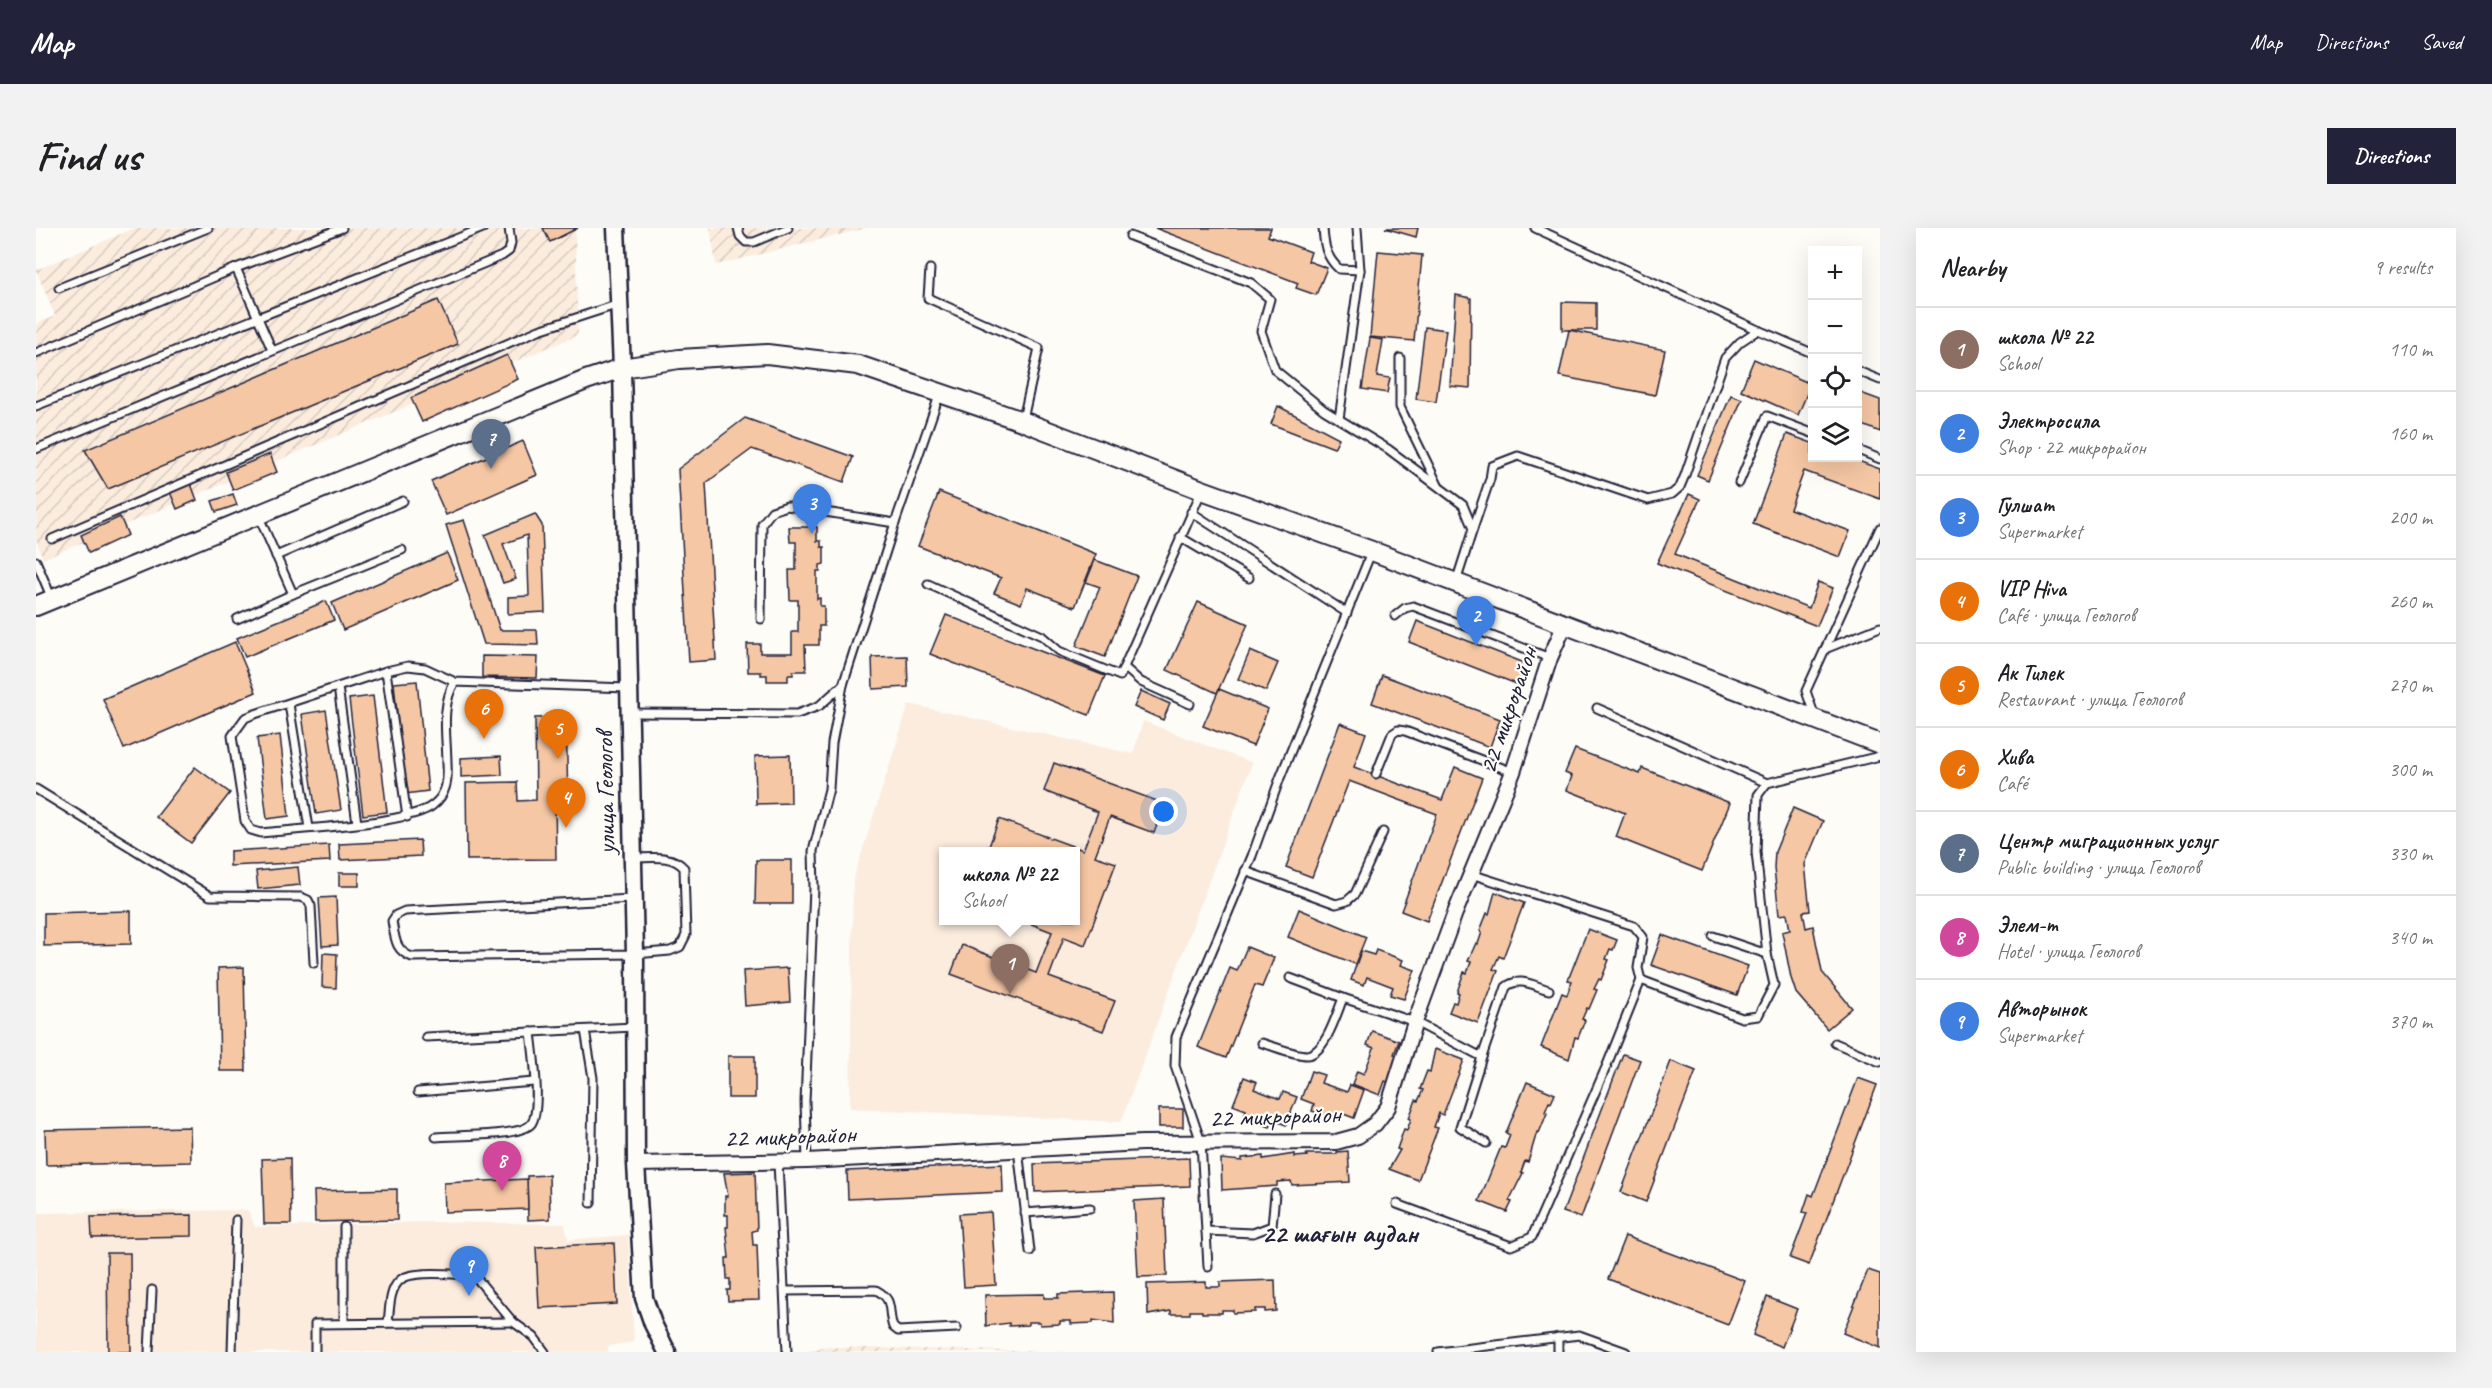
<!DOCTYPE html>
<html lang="en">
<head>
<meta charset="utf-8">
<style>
  :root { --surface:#fff; --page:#f2f2f2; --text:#202124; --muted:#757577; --line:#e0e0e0; --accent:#22223b }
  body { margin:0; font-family:Caveat,sans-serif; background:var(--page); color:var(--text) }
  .controls { position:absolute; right:18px; top:18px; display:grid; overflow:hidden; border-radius:0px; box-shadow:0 6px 24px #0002 }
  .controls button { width:54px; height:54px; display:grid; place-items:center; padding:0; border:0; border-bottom:2px solid var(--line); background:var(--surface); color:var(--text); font:30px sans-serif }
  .you { position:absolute; left:1128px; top:584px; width:21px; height:21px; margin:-15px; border:4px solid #fff; border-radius:50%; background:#1a73e8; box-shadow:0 0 0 9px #1a73e833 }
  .badge { display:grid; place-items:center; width:39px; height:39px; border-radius:50%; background:var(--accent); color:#fff; font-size:20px; font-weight:700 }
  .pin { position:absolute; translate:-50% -50px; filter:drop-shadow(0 2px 3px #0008) }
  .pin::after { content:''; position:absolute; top:32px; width:21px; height:18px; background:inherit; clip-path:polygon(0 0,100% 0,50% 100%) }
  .popup { position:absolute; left:903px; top:619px; width:141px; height:78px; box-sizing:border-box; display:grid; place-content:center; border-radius:0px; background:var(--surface); filter:drop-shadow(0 2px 4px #0005); font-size:20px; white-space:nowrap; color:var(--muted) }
  .popup b { font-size:22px; color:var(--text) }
  .popup::after { content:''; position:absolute; left:50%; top:100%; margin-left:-12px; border:12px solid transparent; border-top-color:var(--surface) }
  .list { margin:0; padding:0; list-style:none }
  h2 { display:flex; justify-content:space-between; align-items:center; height:78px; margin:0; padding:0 24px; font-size:26px }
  h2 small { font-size:20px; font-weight:400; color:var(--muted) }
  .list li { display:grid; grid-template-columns:39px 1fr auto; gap:18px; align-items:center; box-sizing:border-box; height:84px; padding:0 24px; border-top:2px solid var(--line) }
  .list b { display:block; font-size:22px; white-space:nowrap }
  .list p { margin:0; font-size:20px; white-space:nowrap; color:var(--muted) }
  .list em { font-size:20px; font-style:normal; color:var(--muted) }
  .icon { flex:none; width:33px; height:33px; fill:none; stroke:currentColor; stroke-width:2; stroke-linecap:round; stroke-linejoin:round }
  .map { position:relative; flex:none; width:1844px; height:1124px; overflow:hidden; border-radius:0px }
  header { display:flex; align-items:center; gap:36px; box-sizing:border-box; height:84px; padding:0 30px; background:var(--accent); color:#fff }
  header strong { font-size:28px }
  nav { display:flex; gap:33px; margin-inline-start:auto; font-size:21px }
  .intro { display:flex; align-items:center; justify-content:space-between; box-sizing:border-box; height:144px; padding:0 36px }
  h1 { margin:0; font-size:42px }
  .button { padding:15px 27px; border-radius:0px; background:var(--accent); color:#fff; font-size:21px; font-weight:700 }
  main { display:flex; gap:36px; padding:0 36px }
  aside { flex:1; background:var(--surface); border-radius:0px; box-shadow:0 6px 24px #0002 }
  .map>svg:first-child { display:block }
</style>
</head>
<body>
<header>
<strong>Map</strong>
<nav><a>Map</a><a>Directions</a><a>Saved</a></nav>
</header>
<div class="intro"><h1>Find us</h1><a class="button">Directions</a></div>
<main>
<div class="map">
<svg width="1844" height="1124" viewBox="0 0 1844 1124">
  <defs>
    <pattern id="industrial-furrows" width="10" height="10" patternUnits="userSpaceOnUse" patternTransform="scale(1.5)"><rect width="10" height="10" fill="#fbecde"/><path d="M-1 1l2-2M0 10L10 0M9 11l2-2" fill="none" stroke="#d7cabf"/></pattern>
  </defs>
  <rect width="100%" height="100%" fill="#fdfcf7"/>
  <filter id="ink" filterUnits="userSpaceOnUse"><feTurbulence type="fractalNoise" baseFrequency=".0167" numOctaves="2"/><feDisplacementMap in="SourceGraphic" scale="12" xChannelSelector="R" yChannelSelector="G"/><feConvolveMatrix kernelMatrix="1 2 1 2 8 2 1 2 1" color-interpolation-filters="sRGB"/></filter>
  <g filter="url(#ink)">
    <g fill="#fbecde" fill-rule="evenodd">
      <path d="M873,476L1097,526L1107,493L1216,535L1085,894L814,880L817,652ZM908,624H1040V692H908Z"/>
      <polygon points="212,982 219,999 390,994 529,996 532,1012 592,1007 598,1114 572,1118 572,1124 0,1124 0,985"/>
    </g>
    <g fill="url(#industrial-furrows)">
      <polygon points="99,0 539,0 542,107 7,331 0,311 0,96 19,88 0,42"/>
      <polygon points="674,0 831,0 680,37"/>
      <polygon points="785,1119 1032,1124 771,1124"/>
    </g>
    <g fill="#f5c7a4" stroke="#22223b" stroke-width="1.5">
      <polygon points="507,0 542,0 514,14"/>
      <polygon points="1119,0 1235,0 1232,8 1275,24 1272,33 1291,40 1280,67 1260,60 1262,55"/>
      <polygon points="1349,0 1382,0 1380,9"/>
      <polygon points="1342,23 1386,27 1378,113 1334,109"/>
      <polygon points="1420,67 1435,70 1434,160 1414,158"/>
      <polygon points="402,72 422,116 72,261 49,222"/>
      <polygon points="1526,74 1560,75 1560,102 1526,102"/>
      <polygon points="1389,99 1410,102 1400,174 1380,171"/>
      <polygon points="1533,102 1629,122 1619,167 1523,148"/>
      <polygon points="1334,110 1347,112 1341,148 1354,150 1351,165 1326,161"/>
      <polygon points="471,127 482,151 386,194 375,170"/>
      <polygon points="1718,131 1775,156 1762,187 1705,162"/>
      <polygon points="1822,164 1844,172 1844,204 1822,195"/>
      <polygon points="1695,167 1706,171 1672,252 1661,247"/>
      <polygon points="1242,178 1303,210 1298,220 1235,196"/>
      <polygon points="709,190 817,229 808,254 716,221 670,255 680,432 653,434 642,241"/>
      <polygon points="1751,206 1776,215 1776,230 1814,230 1844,241 1844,271 1768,243 1754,281 1814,303 1804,329 1717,296"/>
      <polygon points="487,213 501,247 410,287 395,253"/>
      <polygon points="234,226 241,244 197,262 190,244"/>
      <polygon points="155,256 161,272 141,281 134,264"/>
      <polygon points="903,264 1060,326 1039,379 991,360 985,376 958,365 965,350 882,318"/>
      <polygon points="197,266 201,277 180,284 176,273"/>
      <polygon points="1653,266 1664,271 1639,326 1773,380 1782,354 1797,360 1781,398 1621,335"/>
      <polygon points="499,286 506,297 509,384 472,386 472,369 493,368 491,307 467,316 480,351 467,355 449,307"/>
      <polygon points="84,289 92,307 53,325 45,307"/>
      <polygon points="428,292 464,402 501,402 502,417 448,416 410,297"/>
      <polygon points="753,299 781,299 781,313 785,313 785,319 788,319 788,336 784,337 784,343 781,343 781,371 784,370 784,378 788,378 788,398 783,398 783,417 769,417 770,443 757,443 757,447 752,447 752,453 731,453 731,447 725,447 725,444 712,444 711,416 724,416 724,425 756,425 756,404 762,404 762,372 754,372 753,342 760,342 760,314 754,314"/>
      <polygon points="411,325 422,352 307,402 296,375"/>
      <polygon points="1059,332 1101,348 1069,429 1040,418 1064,359 1050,354"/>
      <polygon points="290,373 298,392 209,429 201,410"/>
      <polygon points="1162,374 1212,396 1181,465 1131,442"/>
      <polygon points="910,387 1069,448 1053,487 894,426"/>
      <polygon points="1381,393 1491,436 1483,457 1373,414"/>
      <polygon points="199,414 220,464 88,521 67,471"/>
      <polygon points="1214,423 1242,435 1230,463 1202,451"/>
      <polygon points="446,428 502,429 501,450 446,449"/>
      <polygon points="871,428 872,459 837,461 836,429"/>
      <polygon points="1346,447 1464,491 1454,519 1336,475"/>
      <polygon points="381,453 392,563 369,566 358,455"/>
      <polygon points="1183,461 1232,481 1217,518 1167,498"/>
      <polygon points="1105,463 1134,476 1127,492 1098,479"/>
      <polygon points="337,468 351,584 327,587 313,471"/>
      <polygon points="290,482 305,582 280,586 266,486"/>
      <polygon points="530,489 532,573 519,573 520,631 431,632 430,555 481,554 482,573 500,572 499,490"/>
      <polygon points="1304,495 1330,505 1318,539 1406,572 1419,539 1446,550 1391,693 1365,683 1401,586 1313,553 1276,649 1250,639"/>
      <polygon points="244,507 253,588 231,591 221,510"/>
      <polygon points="1539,521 1604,546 1606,540 1694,575 1666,643 1580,609 1589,585 1531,562 1536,548 1529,545"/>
      <polygon points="754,527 755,575 720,576 719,528"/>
      <polygon points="465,528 466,547 425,549 425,530"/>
      <polygon points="1018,535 1129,576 1118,605 1074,589 1059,628 1080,635 1049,717 1028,709 1013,749 1079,773 1067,803 915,746 926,717 1000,745 1016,704 985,692 1040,692 1040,624 951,624 963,591 1047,622 1062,584 1008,563"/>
      <polygon points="159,539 194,565 155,615 120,589"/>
      <polygon points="1757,580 1787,593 1769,636 1774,683 1767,684 1770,700 1777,698 1786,744 1816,780 1791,801 1760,765 1755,750 1746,704 1754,702 1751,686 1743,687 1738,640 1739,624"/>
      <polygon points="384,612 385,628 304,632 303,616"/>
      <polygon points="293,617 294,633 194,638 194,623"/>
      <polygon points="720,632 756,632 756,676 719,676"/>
      <polygon points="262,639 264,657 222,661 220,643"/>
      <rect x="303" y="645" width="20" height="13"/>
      <polygon points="1459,664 1488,675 1467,730 1463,728 1457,741 1462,743 1442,795 1413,784 1417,774 1420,775 1423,765 1421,764 1428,744 1431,745 1435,734 1432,733 1440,715 1442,716 1446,704 1444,703 1451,685 1453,686"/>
      <polygon points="300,669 302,717 286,718 283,670"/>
      <polygon points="1263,681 1330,709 1319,736 1252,709"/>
      <polygon points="95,683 95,716 8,718 8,685"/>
      <polygon points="1552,701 1581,712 1577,722 1574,721 1570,731 1573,732 1565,752 1563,751 1558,761 1561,762 1553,781 1551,780 1546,791 1549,792 1542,810 1539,809 1533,831 1505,819 1526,765 1531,767 1536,753 1532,752"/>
      <polygon points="1626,707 1712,738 1701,767 1615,737"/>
      <polygon points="1211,719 1238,730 1226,759 1219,757 1190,830 1162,819 1194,740 1201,743"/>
      <polygon points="1340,722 1367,732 1365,737 1379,742 1368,771 1354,767 1357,759 1331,749 1328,757 1315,752 1325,723 1338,727"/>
      <polygon points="287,725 301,726 300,760 286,759"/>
      <polygon points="208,739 210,843 184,843 182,740"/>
      <polygon points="752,740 754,774 709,778 707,743"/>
      <polygon points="1336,803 1363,813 1358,826 1365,829 1355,856 1349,853 1344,867 1316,856 1321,843 1328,846 1338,820 1331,817"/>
      <polygon points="1399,821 1428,832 1407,887 1403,885 1398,899 1402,900 1382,952 1353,941 1364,922 1361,921 1368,901 1371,902 1375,891 1373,890 1380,872 1382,873 1387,862 1384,861 1391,843 1394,844"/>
      <polygon points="1587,826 1604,832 1545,990 1527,984"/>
      <rect x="692" y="828" width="27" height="42"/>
      <polygon points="1635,833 1660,843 1610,974 1585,964"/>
      <polygon points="1275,843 1288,847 1285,855 1311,864 1314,857 1328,862 1318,890 1305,885 1302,892 1276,883 1278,876 1265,871"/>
      <polygon points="1208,849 1221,854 1218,861 1244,871 1247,864 1261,869 1250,897 1237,892 1234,899 1208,889 1210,882 1197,877"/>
      <polygon points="1822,850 1841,857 1773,1037 1754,1030 1771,985 1767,984 1773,966 1777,968"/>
      <polygon points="1491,854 1519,866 1515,875 1513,874 1509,884 1511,885 1503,905 1501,904 1492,934 1489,933 1485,944 1487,945 1473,973 1476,974 1471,984 1443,973 1465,919 1469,920 1474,907 1470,905"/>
      <rect x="1123" y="881" width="24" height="18"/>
      <polygon points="154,899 155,934 10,937 9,902"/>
      <polygon points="1312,923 1314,954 1256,957 1255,953 1241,954 1241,958 1186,962 1185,931 1206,933 1206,930 1227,928 1227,931 1259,926 1259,929 1271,928 1270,926 1301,926 1301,924"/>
      <polygon points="254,930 255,996 228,996 226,931"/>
      <polygon points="1153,930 1154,958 999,964 998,936"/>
      <polygon points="966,936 967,964 812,971 811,943"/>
      <polygon points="719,944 721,1002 716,1003 717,1017 721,1017 723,1072 692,1073 691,1062 694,1062 694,1051 691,1051 690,1030 693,1030 690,999 692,999 692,987 689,987 689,968 692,968 688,945"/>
      <polygon points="513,947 514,991 492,992 491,948"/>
      <polygon points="491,951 492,981 409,984 408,955"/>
      <polygon points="361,961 361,992 279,994 278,963"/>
      <polygon points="1128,971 1131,1048 1102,1049 1098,973"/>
      <polygon points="955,984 960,1057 928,1059 923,986"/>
      <polygon points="156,987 156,1008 56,1010 55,989"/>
      <polygon points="1589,1008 1709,1053 1692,1097 1572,1051"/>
      <polygon points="578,1015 581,1076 503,1080 500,1019"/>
      <polygon points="71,1025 94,1025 95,1124 72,1124"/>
      <polygon points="1832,1042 1844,1046 1844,1120 1807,1105"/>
      <polygon points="1239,1052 1240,1083 1229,1084 1229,1081 1219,1081 1219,1084 1197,1085 1197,1082 1186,1082 1186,1085 1166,1085 1166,1083 1154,1083 1154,1086 1135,1086 1135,1083 1112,1087 1111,1056 1170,1054 1170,1059 1184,1059 1184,1054"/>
      <polygon points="1077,1064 1078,1095 1057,1092 1057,1095 1035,1096 1035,1093 1024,1093 1024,1096 1004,1097 1004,1094 992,1094 992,1097 973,1098 973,1095 950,1098 949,1067 1008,1066 1008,1070 1022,1070 1022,1066"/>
      <polygon points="1731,1069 1761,1081 1746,1119 1717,1107"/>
    </g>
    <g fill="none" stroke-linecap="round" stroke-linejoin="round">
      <g stroke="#22223b" stroke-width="11">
        <g id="service">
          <polyline points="702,0 704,8 710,14 718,14 752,0"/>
          <path d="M1287,0C1288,17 1290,29 1303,41L1324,42"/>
          <polyline points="1499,0 1722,102 1776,125"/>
          <polyline points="1094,8 1215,55 1234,71 1225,103 1239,142 1288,182 1352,221 1427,277 1437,301 1420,354"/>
          <polyline points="200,40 236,122"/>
          <polyline points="894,41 892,70 1003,120 987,191"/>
          <polyline points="23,60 172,0"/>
          <polyline points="0,125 200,40 306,0"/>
          <polyline points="1364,130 1364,179 1402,257"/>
          <polyline points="1822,143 1844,152"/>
          <polyline points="0,178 447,0"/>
          <polyline points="1303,191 1324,42 1321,0"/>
          <polyline points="0,221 466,28 473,23 475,15 473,0"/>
          <polyline points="1822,222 1844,231"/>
          <polyline points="1703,255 1731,188 1776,205"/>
          <polyline points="1155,284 1311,385"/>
          <polyline points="223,289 257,366 366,322"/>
          <polyline points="1437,301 1454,251 1456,238 1482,228 1612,272 1636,266 1644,259 1649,247 1689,130 1704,114 1722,102"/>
          <polyline points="1144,309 1213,350"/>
          <polyline points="16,311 503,102 583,76"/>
          <polyline points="240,328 367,273"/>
          <polyline points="0,333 16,371"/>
          <polyline points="892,356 1006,408 1023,423 1084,448 1166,262"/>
          <polyline points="1359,388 1369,380 1377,378 1514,430"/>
          <polyline points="201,391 257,366"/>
          <polyline points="725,391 726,296 736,283 751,278 859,295 904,165"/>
          <polyline points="1789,421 1844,399"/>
          <polyline points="1088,439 1105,454 1154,476"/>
          <polyline points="350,443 371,589"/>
          <path d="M419,454C404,477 411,510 411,536C412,552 411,566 397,577C375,596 259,601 225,605L215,602L209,593L196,508L209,490L219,486L350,443L372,438L389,440L419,454L591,460"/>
          <polyline points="302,459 321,595"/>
          <polyline points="253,476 273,600"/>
          <polyline points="1561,480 1731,555"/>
          <polyline points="595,485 761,486 783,478 807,457"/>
          <polyline points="1779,489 1770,463 1844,300"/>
          <polyline points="1340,546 1356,506 1362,502 1369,503 1477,544"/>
          <polyline points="0,561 174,668 265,669 272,672 275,678 278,735"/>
          <polyline points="1209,643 1300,676 1311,673 1319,666 1347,604"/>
          <polyline points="1435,646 1598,698 1607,709 1602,740 1605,752 1706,790 1722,788 1738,757 1731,726 1720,624 1722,567 1731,555 1844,528"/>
          <path d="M596,671L369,683L360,687L356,693C359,710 359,723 376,729L599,726L634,723L644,719L650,707L648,640C636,626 616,630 598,630"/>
          <polyline points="1677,708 1731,726"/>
          <polyline points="1254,750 1307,770"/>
          <polyline points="549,802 557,850 555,975"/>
          <polyline points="390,809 598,799"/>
          <path d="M1226,815C1240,819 1258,827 1271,827C1289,826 1301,785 1307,770L1379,794L1446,829L1470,759C1483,748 1498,758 1513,762"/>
          <polyline points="1799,815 1844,834"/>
          <polyline points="1446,829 1424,899 1450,915"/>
          <polyline points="382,864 498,854"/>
          <path d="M400,909C419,907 484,909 495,896C506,882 497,823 495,804"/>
          <polyline points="982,921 994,1023"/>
          <polyline points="771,933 769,874 778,660 777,623 793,561 796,515 807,457 859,295"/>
          <polyline points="742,934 751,1124"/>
          <polyline points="1361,976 1475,1018 1496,1009 1571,837 1605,752"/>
          <polyline points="989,985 1054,980"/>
          <polyline points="1170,1003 1217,1005 1236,998 1239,966"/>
          <polyline points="1172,1039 1165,914 1139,838 1140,809 1216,628 1244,550 1335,325"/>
          <path d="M749,1063L840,1062C859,1072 851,1082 857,1099L862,1103L921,1100"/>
          <path d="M352,1094C354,1081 353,1063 363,1053C374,1041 421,1047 438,1047L477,1094L498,1109L509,1124"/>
          <polyline points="308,1095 308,999"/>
          <polyline points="1522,1109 1522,1124"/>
          <polyline points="113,1124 116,1062"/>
          <polyline points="196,1124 200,992"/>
          <polyline points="279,1124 279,1096 477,1094"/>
          <polyline points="1402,1124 1543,1107 1590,1124"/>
        </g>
      </g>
      <g stroke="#22223b" stroke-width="18">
        <polyline id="minor" points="600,936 771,933 1106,915 1300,914 1322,908 1339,896 1352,879 1379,794 1419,685 1477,544 1514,430 1529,396"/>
      </g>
      <g stroke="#22223b" stroke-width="21">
        <polyline id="tertiary" points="580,0 586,140 599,726 600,936 608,1070 617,1096 631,1124"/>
      </g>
      <g stroke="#22223b" stroke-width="22">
        <polyline id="secondary" points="0,378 550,152 586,140 643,131 731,126 822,137 986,193 1166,262 1336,323 1844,516"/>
      </g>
      <use href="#service" stroke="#fdfcf7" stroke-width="7"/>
      <use href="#minor" stroke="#fdfcf7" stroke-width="14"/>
      <use href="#tertiary" stroke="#fdfcf7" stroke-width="16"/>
      <use href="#secondary" stroke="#fdfcf7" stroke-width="18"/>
    </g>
  </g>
  <g text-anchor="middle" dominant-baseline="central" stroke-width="4.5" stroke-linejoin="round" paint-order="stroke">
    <g font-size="26" fill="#22223b" stroke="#fdfcf7">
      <text transform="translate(1472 482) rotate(-71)">22 микрорайон</text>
      <text transform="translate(569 565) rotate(-91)">улица Геологов</text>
      <text transform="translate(1239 888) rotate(-2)">22 микрорайон</text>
      <text transform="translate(754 908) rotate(-2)">22 микрорайон</text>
    </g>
    <g font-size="27" font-weight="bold" fill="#22223b" stroke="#fdfcf7">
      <text x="1304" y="1005">22 шағын аудан</text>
    </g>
  </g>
</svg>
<div class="controls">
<button>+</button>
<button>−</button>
<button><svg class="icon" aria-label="locate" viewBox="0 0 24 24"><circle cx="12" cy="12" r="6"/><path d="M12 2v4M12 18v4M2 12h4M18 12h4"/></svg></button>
<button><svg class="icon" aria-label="layers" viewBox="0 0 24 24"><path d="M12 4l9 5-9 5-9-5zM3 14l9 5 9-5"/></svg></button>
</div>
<div class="you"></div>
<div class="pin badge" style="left:974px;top:766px;background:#8d6e63">1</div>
<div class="popup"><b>школа № 22</b>School</div>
<div class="pin badge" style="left:1440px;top:418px;background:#3f7fe0">2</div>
<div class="pin badge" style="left:776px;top:306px;background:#3f7fe0">3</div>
<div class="pin badge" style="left:530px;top:600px;background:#e8710a">4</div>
<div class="pin badge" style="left:522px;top:531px;background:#e8710a">5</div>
<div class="pin badge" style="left:448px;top:511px;background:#e8710a">6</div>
<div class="pin badge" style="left:455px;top:241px;background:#5c6f8a">7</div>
<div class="pin badge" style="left:466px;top:963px;background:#d1479c">8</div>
<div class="pin badge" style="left:433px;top:1068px;background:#3f7fe0">9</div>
</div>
<aside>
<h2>Nearby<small>9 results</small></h2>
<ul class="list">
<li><span class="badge" style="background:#8d6e63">1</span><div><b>школа № 22</b><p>School</p></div><em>110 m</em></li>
<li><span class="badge" style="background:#3f7fe0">2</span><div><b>Электросила</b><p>Shop · 22 микрорайон</p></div><em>160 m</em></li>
<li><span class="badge" style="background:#3f7fe0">3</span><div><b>Гулшат</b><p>Supermarket</p></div><em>200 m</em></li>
<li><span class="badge" style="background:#e8710a">4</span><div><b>VIP Hiva</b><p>Café · улица Геологов</p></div><em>260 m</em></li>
<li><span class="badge" style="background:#e8710a">5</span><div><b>Ак Тилек</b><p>Restaurant · улица Геологов</p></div><em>270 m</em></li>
<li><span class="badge" style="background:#e8710a">6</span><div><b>Хива</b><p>Café</p></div><em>300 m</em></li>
<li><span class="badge" style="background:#5c6f8a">7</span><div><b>Центр миграционных услуг</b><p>Public building · улица Геологов</p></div><em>330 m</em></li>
<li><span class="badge" style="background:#d1479c">8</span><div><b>Элем-т</b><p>Hotel · улица Геологов</p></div><em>340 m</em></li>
<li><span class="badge" style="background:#3f7fe0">9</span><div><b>Авторынок</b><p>Supermarket</p></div><em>370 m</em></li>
</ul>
</aside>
</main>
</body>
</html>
